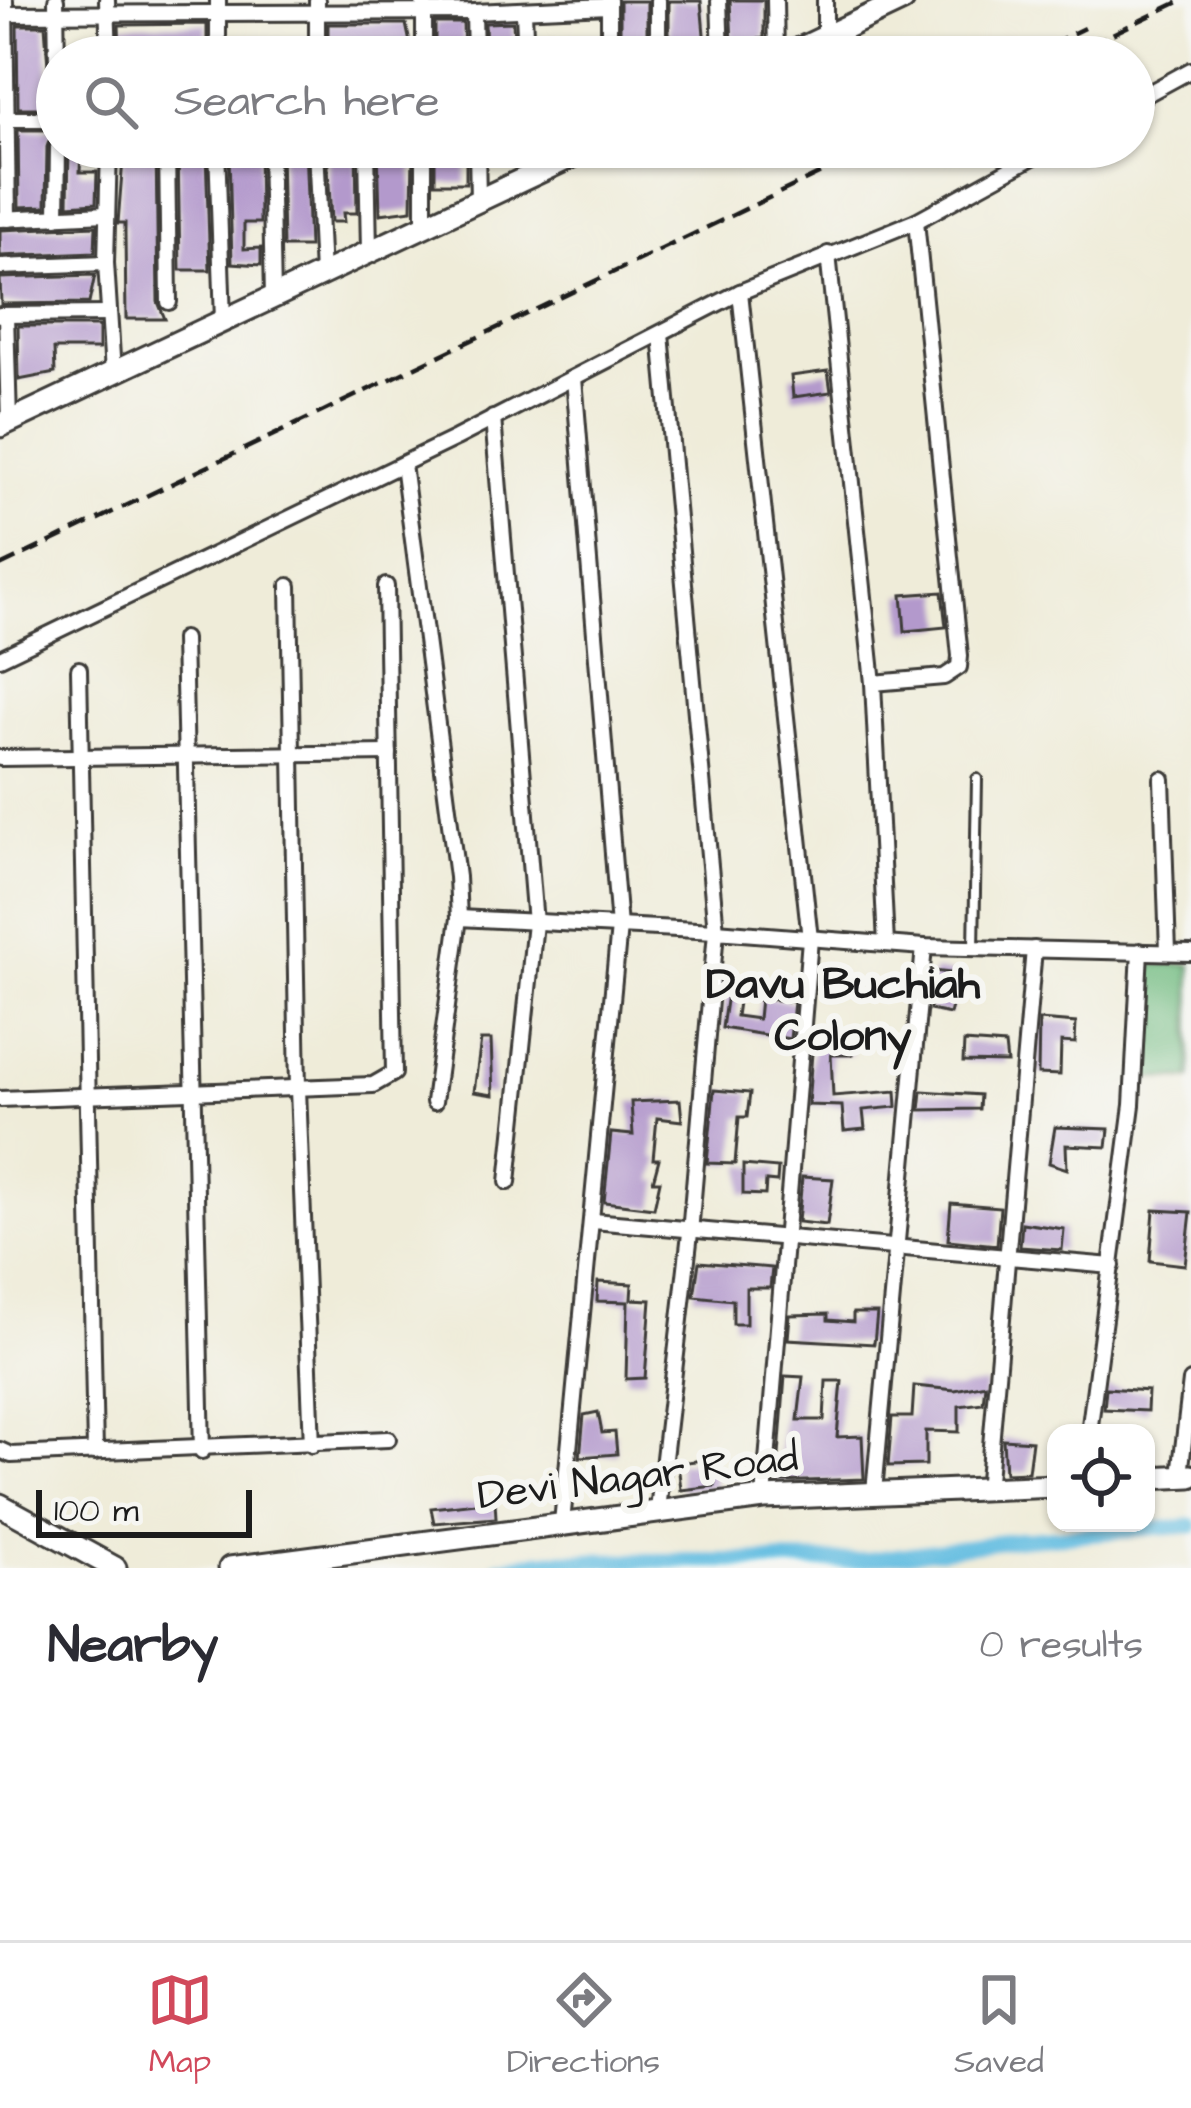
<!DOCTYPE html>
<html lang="en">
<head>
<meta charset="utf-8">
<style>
  :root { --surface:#fff; --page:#f2f2f3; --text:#2b2b33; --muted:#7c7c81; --line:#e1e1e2; --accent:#d1495b }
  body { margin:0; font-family:"Architects Daughter",sans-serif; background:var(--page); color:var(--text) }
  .controls { position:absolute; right:36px; bottom:36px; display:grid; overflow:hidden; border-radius:24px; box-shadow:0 3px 9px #0004 }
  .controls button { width:108px; height:108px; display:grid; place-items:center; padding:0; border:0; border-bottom:3px solid var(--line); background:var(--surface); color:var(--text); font:60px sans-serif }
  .scale { position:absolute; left:36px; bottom:30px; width:216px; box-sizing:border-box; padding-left:12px; border:6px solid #1c1c1c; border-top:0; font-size:33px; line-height:42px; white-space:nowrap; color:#1c1c1c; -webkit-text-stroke:9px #f6f6f2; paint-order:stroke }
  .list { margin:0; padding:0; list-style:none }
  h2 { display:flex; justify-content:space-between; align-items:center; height:156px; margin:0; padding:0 48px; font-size:51px }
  h2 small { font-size:39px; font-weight:400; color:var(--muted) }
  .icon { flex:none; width:66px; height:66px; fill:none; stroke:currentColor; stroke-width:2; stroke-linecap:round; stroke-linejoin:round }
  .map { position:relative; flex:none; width:1191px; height:1568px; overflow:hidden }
  .search { position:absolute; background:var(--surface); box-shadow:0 3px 9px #0004; left:36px; right:36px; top:36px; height:132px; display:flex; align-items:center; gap:30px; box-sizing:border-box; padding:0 42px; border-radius:66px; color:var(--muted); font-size:45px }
  .sheet { height:372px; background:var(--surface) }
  nav { display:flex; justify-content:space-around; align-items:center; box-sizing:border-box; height:168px; border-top:3px solid var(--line); background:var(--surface); font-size:33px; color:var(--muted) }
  nav a { display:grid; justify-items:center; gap:6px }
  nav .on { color:var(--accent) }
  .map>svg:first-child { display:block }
</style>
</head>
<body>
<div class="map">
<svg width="1191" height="1568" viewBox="0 0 1191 1568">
  <rect width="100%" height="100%" fill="#f6f6f2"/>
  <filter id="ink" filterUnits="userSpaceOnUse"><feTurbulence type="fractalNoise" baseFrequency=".00833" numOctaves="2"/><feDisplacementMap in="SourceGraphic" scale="24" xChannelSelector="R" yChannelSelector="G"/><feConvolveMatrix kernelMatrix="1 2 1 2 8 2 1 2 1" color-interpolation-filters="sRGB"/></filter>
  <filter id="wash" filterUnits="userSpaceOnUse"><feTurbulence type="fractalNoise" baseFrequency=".004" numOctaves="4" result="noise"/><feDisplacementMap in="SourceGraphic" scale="48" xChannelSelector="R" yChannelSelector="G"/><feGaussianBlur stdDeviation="2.7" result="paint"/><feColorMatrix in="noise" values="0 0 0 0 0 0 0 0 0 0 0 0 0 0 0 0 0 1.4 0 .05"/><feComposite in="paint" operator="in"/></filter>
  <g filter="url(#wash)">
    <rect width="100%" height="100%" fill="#efecd9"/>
    <polygon fill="#73bc82" stroke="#486c4f" stroke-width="3" points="1149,964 1191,964 1191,1079 1141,1078 1150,1021"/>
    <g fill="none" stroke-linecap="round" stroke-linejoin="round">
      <polyline stroke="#64bde1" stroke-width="15" points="498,1568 540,1560 856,1561 1022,1539 1191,1526"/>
    </g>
    <g id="blocks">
      <g fill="#b399cc">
        <polygon points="730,0 764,0 764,38 732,44"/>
        <rect x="620" y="1" width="27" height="56"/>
        <polygon points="669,1 701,1 706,57 669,57"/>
        <polygon points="513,22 515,57 486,57 485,23"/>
        <polygon points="435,23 463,23 464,57 435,57"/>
        <polygon points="207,24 207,57 120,52 119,25"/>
        <polygon points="328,24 406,24 413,57 328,57"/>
        <polygon points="17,25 45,25 51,108 18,108"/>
        <polygon points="18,130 53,130 47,147 46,206 19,207"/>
        <polygon points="69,147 81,147 80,172 97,172 96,203 68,205"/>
        <polygon points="124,147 156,147 158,302 165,319 126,319 125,232 125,223 118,223"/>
        <polygon points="178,147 206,154 210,270 180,270"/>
        <polygon points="242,147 259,147 260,223 244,223 244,249 261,248 261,265 232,263 229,154 243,154"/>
        <polygon points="281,147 305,147 309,247 283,247"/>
        <polygon points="327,147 356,147 357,213 343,213 344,222 331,222"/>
        <polygon points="378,147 408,147 413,153 412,210 380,214"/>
        <rect x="435" y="147" width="31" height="36"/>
        <polygon points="96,226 95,252 0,256 0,230"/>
        <polygon points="95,275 89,303 1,304 0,278"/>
        <polygon points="18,326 99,326 99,349 54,349 55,373 19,380"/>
        <polygon points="828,371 831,392 793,397 791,376"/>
        <polygon points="942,592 946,627 905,631 902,595"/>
        <polygon points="933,971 960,974 950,1014 930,1010"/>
        <polygon points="727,994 739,995 736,1016 758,1019 760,998 794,1002 790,1039 722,1028"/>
        <polygon points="1039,1020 1076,1023 1075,1043 1061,1042 1060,1075 1038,1074"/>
        <polygon points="481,1040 491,1040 493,1095 474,1092"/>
        <polygon points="813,1040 852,1040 852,1055 831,1055 833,1096 896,1091 897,1107 863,1110 865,1129 844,1131 842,1106 808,1105"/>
        <polygon points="964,1042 1005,1045 1007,1063 963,1062"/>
        <polygon points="714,1090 750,1093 747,1117 739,1117 735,1164 707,1163"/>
        <polygon points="922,1091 980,1095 979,1109 920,1110"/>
        <polygon points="680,1100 682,1121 657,1118 653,1159 659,1159 653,1181 660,1181 654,1208 604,1202 611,1133 633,1135 631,1102"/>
        <polygon points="1055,1127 1109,1129 1107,1147 1066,1145 1067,1169 1049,1163"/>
        <polygon points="743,1165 778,1168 777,1182 766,1181 765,1195 743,1194"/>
        <polygon points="802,1177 833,1179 827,1225 798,1222"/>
        <polygon points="951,1203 1000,1207 997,1245 948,1240"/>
        <polygon points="1154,1210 1191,1212 1185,1265 1150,1261"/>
        <polygon points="1022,1223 1064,1229 1062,1250 1020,1247"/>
        <polygon points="699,1262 772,1268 770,1288 746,1288 746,1324 733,1324 733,1300 694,1296"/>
        <polygon points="598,1282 632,1284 631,1299 651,1300 645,1378 626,1379 628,1302 597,1301"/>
        <polygon points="853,1313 877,1313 874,1344 788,1339 790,1315 828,1314 828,1320 853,1322"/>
        <polygon points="785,1376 803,1377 798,1420 824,1420 826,1381 842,1381 837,1437 862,1436 864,1479 777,1482"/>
        <polygon points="985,1384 983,1403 959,1406 959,1432 926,1431 926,1465 888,1466 892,1417 912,1417 914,1386 955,1390"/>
        <polygon points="1106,1388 1148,1391 1147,1411 1104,1409"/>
        <polygon points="598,1412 602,1433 615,1432 617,1454 580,1457 584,1415"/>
        <polygon points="1003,1439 1032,1441 1028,1472 1005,1473"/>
        <polygon points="713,1459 715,1486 681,1490 678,1463"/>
        <polygon points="495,1501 496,1518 434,1523 431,1508"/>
      </g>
    </g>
  </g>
  <g filter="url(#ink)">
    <use href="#blocks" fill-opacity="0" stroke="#3c3b38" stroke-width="3"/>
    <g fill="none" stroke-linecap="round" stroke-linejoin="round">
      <g stroke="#3c3b38" stroke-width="14">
        <polyline id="lane" points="974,948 977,779"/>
      </g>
      <g stroke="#3c3b38" stroke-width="20">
        <g id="street">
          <polyline points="5,0 8,219"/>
          <polyline points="56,0 57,66"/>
          <polyline points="107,0 109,57"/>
          <polyline points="218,0 218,57"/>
          <polyline points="424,0 424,57"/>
          <polyline points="609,0 609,57"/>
          <polyline points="658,0 658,57"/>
          <polyline points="719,0 721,57"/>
          <polyline points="775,0 776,57"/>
          <polyline points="474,12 475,57"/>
          <polyline points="524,12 526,57"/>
          <polyline points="0,14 474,12 609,6"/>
          <polyline points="825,37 825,0"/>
          <polyline points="317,57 317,0"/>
          <polyline points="1134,101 1191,70"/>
          <polyline points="2,119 57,119"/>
          <polyline points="109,147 106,263 113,373"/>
          <polyline points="167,147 169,302"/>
          <polyline points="217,147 223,321"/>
          <polyline points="270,147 273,298"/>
          <polyline points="316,147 322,275"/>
          <polyline points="367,147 369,252"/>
          <polyline points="477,147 478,201"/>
          <polyline points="531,147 532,175"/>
          <polyline points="57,217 58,147"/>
          <polyline points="0,219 106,214"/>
          <polyline points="424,226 424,147"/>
          <polyline points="828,254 873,683 886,944"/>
          <polyline points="0,267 106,263"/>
          <polyline points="740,292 810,939 764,1498"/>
          <polyline points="0,315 108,314"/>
          <polyline points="6,315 9,422"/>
          <polyline points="493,418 535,923 508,1182"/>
          <polyline points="403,464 457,877 459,918 434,1102"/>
          <polyline points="289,586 298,1089 312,1445"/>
          <polyline points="183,639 202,1451"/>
          <polyline points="0,658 456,438 740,292 916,221 1051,147"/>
          <polyline points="79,669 95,1452"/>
          <polyline points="873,683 944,677 959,667 960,656 916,221"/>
          <polyline points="0,758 389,753"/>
          <polyline points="1162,779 1168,952"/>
          <polyline points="459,918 716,931 661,334"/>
          <polyline points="0,1099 373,1085 394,1073 386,586"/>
          <polyline points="593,1221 1112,1266"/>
          <polyline points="1089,1433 1132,1105 1140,951"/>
          <polyline points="0,1450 11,1455 388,1439"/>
          <polyline points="1180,1475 1191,1381"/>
          <polyline points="874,1492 924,947"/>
          <polyline points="987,1492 1034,949"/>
          <polyline points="658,1510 690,1233 716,931 924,947 1191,953"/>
          <polyline points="562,1523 619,927 574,378"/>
        </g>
      </g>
      <g stroke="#3c3b38" stroke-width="27">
        <g id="secondary">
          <polyline points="783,57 903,0"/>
          <polyline points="0,426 592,147"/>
          <polyline points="1146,1478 1191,1476"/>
          <polyline points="0,1505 115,1568"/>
          <polyline points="230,1568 764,1498 1056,1486"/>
        </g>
      </g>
      <use href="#lane" stroke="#fff" stroke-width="8"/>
      <use href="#street" stroke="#fff" stroke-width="14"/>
      <use href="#secondary" stroke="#fff" stroke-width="21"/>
      <g stroke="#1c1c1c" stroke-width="4.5" stroke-dasharray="18 9" stroke-linecap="butt">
        <polyline points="1024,57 1084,28"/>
        <polyline points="1064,57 1183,0"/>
        <polyline points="0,566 875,147"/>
      </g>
    </g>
  </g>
  <g text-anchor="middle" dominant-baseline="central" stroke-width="12" stroke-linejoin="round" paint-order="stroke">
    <g font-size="42" fill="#1c1c1c" stroke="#f6f6f2">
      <text transform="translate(638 1477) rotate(-7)">Devi Nagar Road</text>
    </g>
    <g font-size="45" font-weight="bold" fill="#1c1c1c" stroke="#f6f6f2">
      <text x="843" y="985">Davu Buchiah<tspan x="843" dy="52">Colony</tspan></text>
    </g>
  </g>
</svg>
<div class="controls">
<button><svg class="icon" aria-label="locate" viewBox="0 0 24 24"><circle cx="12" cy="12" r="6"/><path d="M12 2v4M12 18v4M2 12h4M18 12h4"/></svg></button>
</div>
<div class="scale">100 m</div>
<div class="search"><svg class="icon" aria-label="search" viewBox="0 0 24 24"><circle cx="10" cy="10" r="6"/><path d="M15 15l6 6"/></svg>Search here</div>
</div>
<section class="sheet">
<h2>Nearby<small>0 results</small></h2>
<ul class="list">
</ul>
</section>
<nav>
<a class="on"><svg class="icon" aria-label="map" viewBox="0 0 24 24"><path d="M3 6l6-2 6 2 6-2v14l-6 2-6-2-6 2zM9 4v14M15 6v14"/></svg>Map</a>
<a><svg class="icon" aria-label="directions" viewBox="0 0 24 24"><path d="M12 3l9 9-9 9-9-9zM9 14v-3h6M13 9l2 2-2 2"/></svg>Directions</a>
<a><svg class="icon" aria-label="saved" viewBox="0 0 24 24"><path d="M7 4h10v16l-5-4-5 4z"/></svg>Saved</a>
</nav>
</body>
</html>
